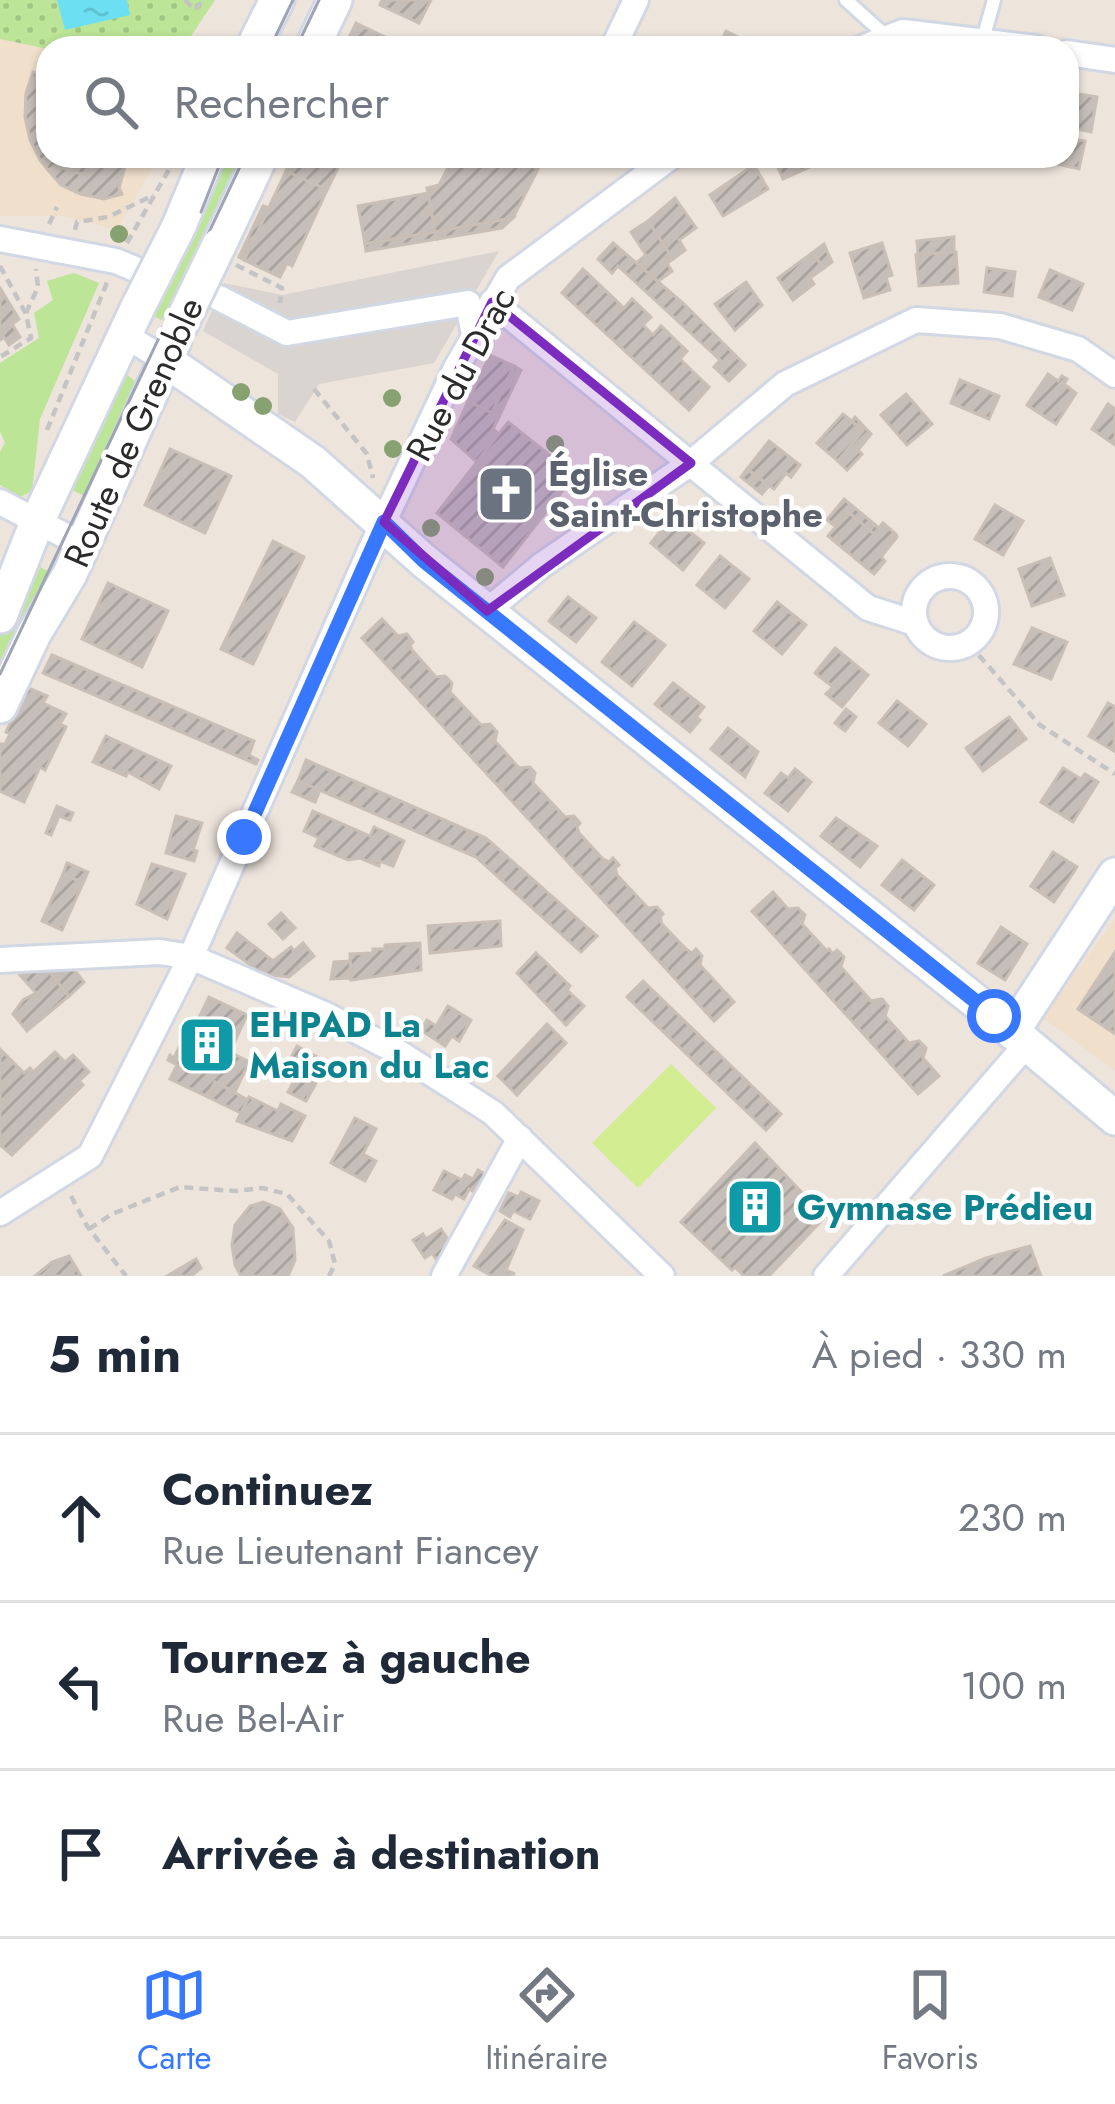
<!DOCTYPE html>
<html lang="fr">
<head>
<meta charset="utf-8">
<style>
  :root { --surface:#fff; --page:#f6f6f7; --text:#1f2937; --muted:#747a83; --line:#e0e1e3; --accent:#3878ff }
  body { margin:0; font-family:Jost,sans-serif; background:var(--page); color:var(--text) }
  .stop { position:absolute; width:36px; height:36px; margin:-27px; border:9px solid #3878ff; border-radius:50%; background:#fff }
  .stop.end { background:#3878ff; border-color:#fff; box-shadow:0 3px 12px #0008 }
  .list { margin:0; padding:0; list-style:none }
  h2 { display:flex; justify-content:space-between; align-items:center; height:156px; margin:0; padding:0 48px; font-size:51px }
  h2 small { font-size:39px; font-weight:400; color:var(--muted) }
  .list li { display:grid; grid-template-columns:78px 1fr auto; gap:36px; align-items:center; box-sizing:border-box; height:168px; padding:0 48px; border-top:3px solid var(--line) }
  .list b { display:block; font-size:45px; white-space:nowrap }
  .list p { margin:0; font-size:39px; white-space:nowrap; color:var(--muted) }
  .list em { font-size:39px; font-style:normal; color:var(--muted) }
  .icon { flex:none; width:66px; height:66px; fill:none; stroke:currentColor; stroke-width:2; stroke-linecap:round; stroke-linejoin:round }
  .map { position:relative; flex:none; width:1115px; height:1276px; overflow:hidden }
  .search { position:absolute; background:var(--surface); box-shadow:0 3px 9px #0004; left:36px; right:36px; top:36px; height:132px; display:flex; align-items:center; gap:30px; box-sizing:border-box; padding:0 42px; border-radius:36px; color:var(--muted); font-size:45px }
  .sheet { height:660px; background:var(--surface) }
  nav { display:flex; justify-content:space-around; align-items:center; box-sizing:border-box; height:168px; border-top:3px solid var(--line); background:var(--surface); font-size:33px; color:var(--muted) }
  nav a { display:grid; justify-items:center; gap:6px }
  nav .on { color:var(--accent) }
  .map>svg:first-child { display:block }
</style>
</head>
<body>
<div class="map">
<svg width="1115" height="1276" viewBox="0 0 1115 1276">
  <defs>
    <pattern id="park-dots" width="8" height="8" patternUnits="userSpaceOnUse" patternTransform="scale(3)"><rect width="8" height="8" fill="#bce597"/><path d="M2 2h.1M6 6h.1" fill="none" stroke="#a2c582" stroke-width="1.8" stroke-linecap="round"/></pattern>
    <pattern id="water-ripples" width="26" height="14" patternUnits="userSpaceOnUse" patternTransform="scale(3)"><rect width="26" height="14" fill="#6ce0f2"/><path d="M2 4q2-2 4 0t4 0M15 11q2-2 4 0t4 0" fill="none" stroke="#5ec0d0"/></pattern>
    <pattern id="building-hatch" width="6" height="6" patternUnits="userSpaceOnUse" patternTransform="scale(3)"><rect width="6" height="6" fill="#c5beb9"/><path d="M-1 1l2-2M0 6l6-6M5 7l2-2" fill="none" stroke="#a9a39f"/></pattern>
  </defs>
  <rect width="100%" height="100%" fill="#ede4dc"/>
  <g fill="#efdfcb">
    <polygon points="0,39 48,49 48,156 159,156 117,230 64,216 0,216"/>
    <polygon points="1115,919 1115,1071 1043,1018"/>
  </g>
  <g fill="#bce597">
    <polygon points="215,156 252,156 172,325 145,312"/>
    <polygon points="74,273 99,283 40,419 32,491 20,497 0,485 0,452 5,443 0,431 0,363 39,338 34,313 53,300 47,281"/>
    <polygon points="125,373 143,388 95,501 70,489"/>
    <polygon points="34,564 54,574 0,689 0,635"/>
  </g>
  <polygon fill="url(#park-dots)" points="0,0 215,0 183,48 48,49 0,39"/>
  <polygon fill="#d3ed93" points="671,1064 716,1108 638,1188 592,1143"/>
  <polygon fill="#d9d4cf" points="499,251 434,363 319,384 295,422 278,414 278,374 203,331 224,283 282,295"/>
  <polygon fill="url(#water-ripples)" points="57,0 127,0 130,15 65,30"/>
  <g fill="url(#building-hatch)" stroke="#c9bfb6" stroke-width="3">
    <polygon points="382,0 431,0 419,23 380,5"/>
    <polygon points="356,23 408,48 344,48"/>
    <polygon points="726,31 760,48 718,48"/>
    <polygon points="33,72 48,77 48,156 128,156 119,188 122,194 104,199 81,194 76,192 81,174 57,166 48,170 40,160 30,140 25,117 26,93"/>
    <polygon points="1067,92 1097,97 1091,132 1067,127"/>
    <polygon points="1067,138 1085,141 1079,169 1035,159 1067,156"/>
    <polygon points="293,156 344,156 327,190 286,171"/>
    <polygon points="454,156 509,156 538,169 513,218 435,232 427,188 439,185"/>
    <polygon points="790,156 805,156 810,167 783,179 776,163"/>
    <polygon points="754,165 768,189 723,216 710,195"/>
    <polygon points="57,166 81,174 76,192 61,185 48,170"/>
    <polygon points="286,171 327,190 292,266 287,263 280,277 244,260"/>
    <polygon points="428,193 435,232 365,244 358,206"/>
    <polygon points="675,198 696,228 679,240 685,250 673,259 648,221"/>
    <polygon points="263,206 269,208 244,260 239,257"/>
    <polygon points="513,218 502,228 437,239 435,232"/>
    <polygon points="648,221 673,259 667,263 672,271 657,282 636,263 646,255 631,232"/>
    <polygon points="435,232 437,239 366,251 365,244"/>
    <polygon points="954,237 954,252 918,254 917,241"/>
    <polygon points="613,243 683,303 745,365 729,381 714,367 720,360 618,266 612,273 598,259"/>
    <polygon points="882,243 892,275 886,277 890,290 864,298 850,253"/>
    <polygon points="824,244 832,262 824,268 812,253"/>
    <polygon points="956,252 958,283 919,286 916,255"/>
    <polygon points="812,253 824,268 810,278 814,284 793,300 778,278"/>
    <polygon points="987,268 1015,272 1012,296 984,292"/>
    <polygon points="583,269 624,308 632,299 651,317 643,325 653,335 661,326 687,351 680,359 709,387 689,410 562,293"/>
    <polygon points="1050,270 1083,284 1072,310 1039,297"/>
    <polygon points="746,282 762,305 735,330 715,304"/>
    <polygon points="0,288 19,319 12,324 20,337 9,345 4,337 0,340"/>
    <polygon points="490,355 514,366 492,413 468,401"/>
    <polygon points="514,366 521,370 499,417 492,413"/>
    <polygon points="1048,374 1058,381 1062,376 1067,379 1064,384 1076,393 1056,424 1027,405"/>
    <polygon points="960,380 999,396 989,419 951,403"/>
    <polygon points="906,394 932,424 907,445 881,415"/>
    <polygon points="468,401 499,417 493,429 499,434 477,462 451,439"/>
    <polygon points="1108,404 1115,409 1115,445 1092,429"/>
    <polygon points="843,414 863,431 838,461 817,443"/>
    <polygon points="855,417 871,434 858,450 862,454 847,470 838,461 863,431 852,421"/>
    <polygon points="508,422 575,475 503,567 437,513"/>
    <polygon points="769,441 800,465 791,477 786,473 774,489 747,469"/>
    <polygon points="170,449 231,476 205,533 145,505"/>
    <polygon points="747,469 769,486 762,494 741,477"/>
    <polygon points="844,499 879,528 874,534 848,512 836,527 827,520"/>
    <polygon points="995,505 1023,521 1003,555 975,539"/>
    <polygon points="848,512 874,534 883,523 896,534 897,537 881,557 885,561 874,574 828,536"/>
    <polygon points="671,517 704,543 683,570 651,543"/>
    <polygon points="273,541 304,557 253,664 221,649"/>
    <polygon points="720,556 749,579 725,608 697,585"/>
    <polygon points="1050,558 1064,595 1032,606 1019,569"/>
    <polygon points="108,583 168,611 142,667 82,639"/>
    <polygon points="568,597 596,618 576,642 549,621"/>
    <polygon points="777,602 806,625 782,654 754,631"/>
    <polygon points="382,619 398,636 407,634 413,642 410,645 412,650 436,677 445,676 452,683 450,692 481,725 490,724 497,732 495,741 519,768 530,767 535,773 533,783 565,817 574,816 580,823 577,827 579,833 603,859 609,862 613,858 619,865 615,868 617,875 648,908 657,907 663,914 660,917 662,924 686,949 692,953 696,949 702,956 700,965 734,1002 714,1021 362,638"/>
    <polygon points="634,622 665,645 632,686 602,662"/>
    <polygon points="1032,628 1067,642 1051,679 1014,664"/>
    <polygon points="835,648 868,675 842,707 826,694 833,687 815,673"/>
    <polygon points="52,655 254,741 249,755 258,760 256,764 43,673"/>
    <polygon points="673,683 704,707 696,717 700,720 690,732 655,704"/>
    <polygon points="26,687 47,696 43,703 66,714 60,724 66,727 45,770 40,767 24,802 0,791 0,744 5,744 10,734 6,732"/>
    <polygon points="897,701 926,724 908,746 879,723"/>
    <polygon points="1108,703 1115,707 1114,751 1089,736"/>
    <polygon points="846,709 856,717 845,731 835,723"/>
    <polygon points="1009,717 1026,739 983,771 966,748"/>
    <polygon points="728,728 758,752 745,777 711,749"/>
    <polygon points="106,736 171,766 159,789 128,772 126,776 93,762"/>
    <polygon points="306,760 486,838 597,936 581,952 476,857 298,781"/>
    <polygon points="1063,768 1081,779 1085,774 1098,782 1073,822 1041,802"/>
    <polygon points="795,769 811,782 788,811 765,793 781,773 788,778"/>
    <polygon points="298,781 320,790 315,802 292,792"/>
    <polygon points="57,806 73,813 70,820 59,816 51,835 46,833"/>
    <polygon points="313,811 370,836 374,827 404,841 393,866 380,861 379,866 360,858 348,860 315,846 319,838 304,831"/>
    <polygon points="176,816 202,823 193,850 197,851 194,861 166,853"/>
    <polygon points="836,818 877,846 860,867 821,836"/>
    <polygon points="1053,852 1077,867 1054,902 1031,886"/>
    <polygon points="902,860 934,885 914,910 882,885"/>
    <polygon points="67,863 88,872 83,883 63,874"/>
    <polygon points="152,864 185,874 167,919 137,904"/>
    <polygon points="63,874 83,883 62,930 42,921"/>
    <polygon points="773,892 788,909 798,908 805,915 802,924 827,951 829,949 833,954 837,950 844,957 841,967 871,1001 882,999 888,1006 885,1016 909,1043 919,1041 926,1048 923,1058 939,1076 918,1094 752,911"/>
    <polygon points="281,913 295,928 283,939 269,924"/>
    <polygon points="500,921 501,946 430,953 428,926"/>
    <polygon points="1001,927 1027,944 1005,980 978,963"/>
    <polygon points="237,933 273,961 291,947 294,951 303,943 314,956 289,977 263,974 227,948"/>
    <polygon points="420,943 421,970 351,980 350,954 373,953 373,949 385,949 385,945"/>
    <polygon points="1115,952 1115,1034 1078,1009"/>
    <polygon points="536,953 570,986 567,990 584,1006 566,1025 517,973"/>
    <polygon points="350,961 351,978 331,979 334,962"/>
    <polygon points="42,962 69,996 27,1031 13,1014 23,1000 36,993 12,966"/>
    <polygon points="68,962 84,982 69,996 51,974"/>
    <polygon points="643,981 781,1114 766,1130 627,997"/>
    <polygon points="209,997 247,1015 230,1052 249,1062 235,1092 215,1082 208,1097 170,1079 177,1065 168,1060 170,1055 174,1058 184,1037 180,1035 182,1030 191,1034"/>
    <polygon points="448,1006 471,1020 459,1041 452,1036 445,1046 421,1030 427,1020 436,1026"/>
    <polygon points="547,1024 566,1043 517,1095 498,1076"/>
    <polygon points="297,1046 321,1059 315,1070 321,1074 306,1101 288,1092 296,1077 284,1071"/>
    <polygon points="0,1049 24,1073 30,1068 33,1072 55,1052 65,1062 73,1055 89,1072 79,1081 83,1085 12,1155 0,1145"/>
    <polygon points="215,1082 248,1100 241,1113 208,1097"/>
    <polygon points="249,1097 278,1111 281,1104 305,1116 292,1141 237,1121"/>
    <polygon points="355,1118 376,1129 363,1154 376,1161 365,1181 331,1163"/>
    <polygon points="755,1143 825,1217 769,1276 744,1276 735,1267 732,1270 681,1222"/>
    <polygon points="478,1170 487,1175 478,1194 469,1189 464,1199 455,1194 452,1199 434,1190 444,1171 462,1180 465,1175 473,1179"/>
    <polygon points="521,1192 539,1201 530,1219 513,1211 510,1217 500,1211 509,1193 519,1197"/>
    <polygon points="263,1202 280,1209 293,1228 295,1260 288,1276 241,1276 235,1265 232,1245 235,1225 250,1206"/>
    <polygon points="505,1220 523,1230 506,1270 515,1274 492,1276 474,1266"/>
    <polygon points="441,1229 453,1247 436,1259 432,1253 425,1258 413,1240 423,1234 426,1239"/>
    <polygon points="1030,1246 1041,1276 943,1276 986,1258"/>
    <polygon points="69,1256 81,1276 35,1276 52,1262"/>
    <polygon points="196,1259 201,1268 191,1276 167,1276"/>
  </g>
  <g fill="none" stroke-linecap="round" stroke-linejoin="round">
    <g stroke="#d2d7e4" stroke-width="18">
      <g id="lane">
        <polyline points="846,0 886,36"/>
        <polyline points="983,39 994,0"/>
      </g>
    </g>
    <g stroke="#d2d7e4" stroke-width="30">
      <g id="street">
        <polyline points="613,48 636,0"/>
        <polyline points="862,48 903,32 1037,48"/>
        <polyline points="1067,53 1115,60"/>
        <polyline points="0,239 116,261 135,269"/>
        <polyline points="219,298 287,333 468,303 474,335"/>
        <polyline points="492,302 868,608 915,623"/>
        <polyline points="126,336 165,360"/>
        <polyline points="0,502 83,545"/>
        <circle cx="950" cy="612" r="36"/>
        <polyline points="487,611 542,565 691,463 785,384 916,320 1000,326 1078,349 1115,375"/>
        <polyline points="0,960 160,952 191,957 326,1015 398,1052 493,1113 662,1276"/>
        <polyline points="0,1213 90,1156 191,957 370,551 456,368 508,278 672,156"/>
        <polyline points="444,1276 520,1138"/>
        <polyline points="826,1276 1026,1045"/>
      </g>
    </g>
    <g stroke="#d2d7e4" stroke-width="39">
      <g id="secondary">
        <polyline points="253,48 277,0"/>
        <polyline points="312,48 335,0"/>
        <polyline points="179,226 208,156"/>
        <polyline points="219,245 261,156"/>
        <polyline points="165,360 313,462 424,561 994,1016 1115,1118"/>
        <polyline points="0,616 37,522 137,309"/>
        <polyline points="0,706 34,634 70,574 174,341"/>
        <polyline points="1012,1032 1115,875"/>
      </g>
    </g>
    <g stroke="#c4c4c4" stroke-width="4.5" stroke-dasharray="9 6" stroke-linecap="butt">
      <polyline points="185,0 195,10 203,0"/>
      <polyline points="49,224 57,207"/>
      <polyline points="75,230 77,222 108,217 154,195"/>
      <polyline points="127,243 175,159"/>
      <polyline points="236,265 282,288 280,303"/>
      <polyline points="0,266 26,314 31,338 0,357"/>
      <polyline points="26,313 38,287 36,269"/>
      <polyline points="314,389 367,454 373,478"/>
      <polyline points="47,430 108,280"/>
      <polyline points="969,644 1040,725 1115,774"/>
      <polyline points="71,1196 87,1226 126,1276"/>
      <polyline points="89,1229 112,1214 180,1187 235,1191 262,1188 287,1194 329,1241 335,1264 329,1276"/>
    </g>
    <use href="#lane" stroke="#fff" stroke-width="12"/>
    <use href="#street" stroke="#fff" stroke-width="24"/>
    <use href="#secondary" stroke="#fff" stroke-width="33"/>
    <g stroke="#9fa5b6" stroke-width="3">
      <polyline points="270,48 293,0"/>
      <polyline points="296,48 319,0"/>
      <polyline points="201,212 223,156"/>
      <polyline points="0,674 245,156"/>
    </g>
    <g stroke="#d2d7e4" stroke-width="39" stroke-linecap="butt">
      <g id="secondary-bridge">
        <polyline points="137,309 179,226"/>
        <polyline points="179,328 219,245"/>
      </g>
    </g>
    <use href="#secondary-bridge" stroke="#fff" stroke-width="33"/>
  </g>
  <g fill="#87a170">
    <circle cx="119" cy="234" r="9"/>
    <circle cx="241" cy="392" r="9"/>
    <circle cx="392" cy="398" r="9"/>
    <circle cx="263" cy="406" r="9"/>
    <circle cx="555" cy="444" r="9"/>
    <circle cx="393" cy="449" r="9"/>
    <circle cx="431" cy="528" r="9"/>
    <circle cx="485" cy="577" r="9"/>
  </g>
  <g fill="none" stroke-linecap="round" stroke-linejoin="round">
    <polyline stroke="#3878ff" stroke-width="15" points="244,837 384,522 424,561 994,1016"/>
  </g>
  <path fill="#7b2cbf" fill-opacity="0.2" stroke="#7b2cbf" stroke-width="9" stroke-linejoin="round" d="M492,302L691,463L487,611L384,522Z"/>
  <defs>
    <g id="church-square" transform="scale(3)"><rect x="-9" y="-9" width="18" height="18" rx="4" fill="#6b7280" stroke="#fff"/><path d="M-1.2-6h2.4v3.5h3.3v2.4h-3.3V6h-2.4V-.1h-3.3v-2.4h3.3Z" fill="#fff"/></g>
    <g id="building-square" transform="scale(3)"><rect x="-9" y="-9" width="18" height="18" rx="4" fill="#0f9aa8" stroke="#fff"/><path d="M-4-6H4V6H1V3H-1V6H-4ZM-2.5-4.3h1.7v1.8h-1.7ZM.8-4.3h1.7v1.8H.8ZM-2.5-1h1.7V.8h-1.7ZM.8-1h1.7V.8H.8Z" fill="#fff"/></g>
  </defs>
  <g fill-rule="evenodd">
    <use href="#church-square" x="506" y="494"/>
    <use href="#building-square" x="207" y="1045"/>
    <use href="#building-square" x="755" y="1207"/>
  </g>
  <g text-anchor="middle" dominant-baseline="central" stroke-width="9" stroke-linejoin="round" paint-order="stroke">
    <g font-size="36" fill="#2b2b2b" stroke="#fff">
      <text transform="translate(460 374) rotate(-62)">Rue du Drac</text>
      <text transform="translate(133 432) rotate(-66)">Route de Grenoble</text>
    </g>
    <g font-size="36" font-weight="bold" fill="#5b616d" stroke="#fff" text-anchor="start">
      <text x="548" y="473">Église<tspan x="548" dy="41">Saint-Christophe</tspan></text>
    </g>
    <g font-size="36" font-weight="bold" fill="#0d838f" stroke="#fff" text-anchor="start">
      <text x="249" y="1024">EHPAD La<tspan x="249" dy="41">Maison du Lac</tspan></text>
      <text x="797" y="1207">Gymnase Prédieu</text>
    </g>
  </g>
</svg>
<div class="stop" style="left:994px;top:1016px"></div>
<div class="stop end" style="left:244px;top:837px"></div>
<div class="search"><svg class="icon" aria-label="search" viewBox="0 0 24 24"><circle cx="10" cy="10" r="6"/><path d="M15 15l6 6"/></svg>Rechercher</div>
</div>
<section class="sheet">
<h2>5 min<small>À pied · 330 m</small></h2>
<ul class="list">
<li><svg class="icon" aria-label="ahead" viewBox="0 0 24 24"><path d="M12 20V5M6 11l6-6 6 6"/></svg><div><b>Continuez</b><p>Rue Lieutenant Fiancey</p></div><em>230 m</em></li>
<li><svg class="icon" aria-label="left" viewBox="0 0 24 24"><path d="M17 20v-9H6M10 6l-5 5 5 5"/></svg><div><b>Tournez à gauche</b><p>Rue Bel-Air</p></div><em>100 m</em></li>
<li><svg class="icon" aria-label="arrive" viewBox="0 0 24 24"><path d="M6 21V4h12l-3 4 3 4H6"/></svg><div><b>Arrivée à destination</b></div></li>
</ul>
</section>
<nav>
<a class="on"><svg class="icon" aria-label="map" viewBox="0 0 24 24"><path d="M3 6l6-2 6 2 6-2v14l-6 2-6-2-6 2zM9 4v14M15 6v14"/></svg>Carte</a>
<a><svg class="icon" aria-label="directions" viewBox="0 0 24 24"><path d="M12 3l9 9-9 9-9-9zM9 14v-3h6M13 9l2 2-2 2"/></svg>Itinéraire</a>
<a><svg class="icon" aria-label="saved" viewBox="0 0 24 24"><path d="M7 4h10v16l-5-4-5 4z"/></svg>Favoris</a>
</nav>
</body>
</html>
